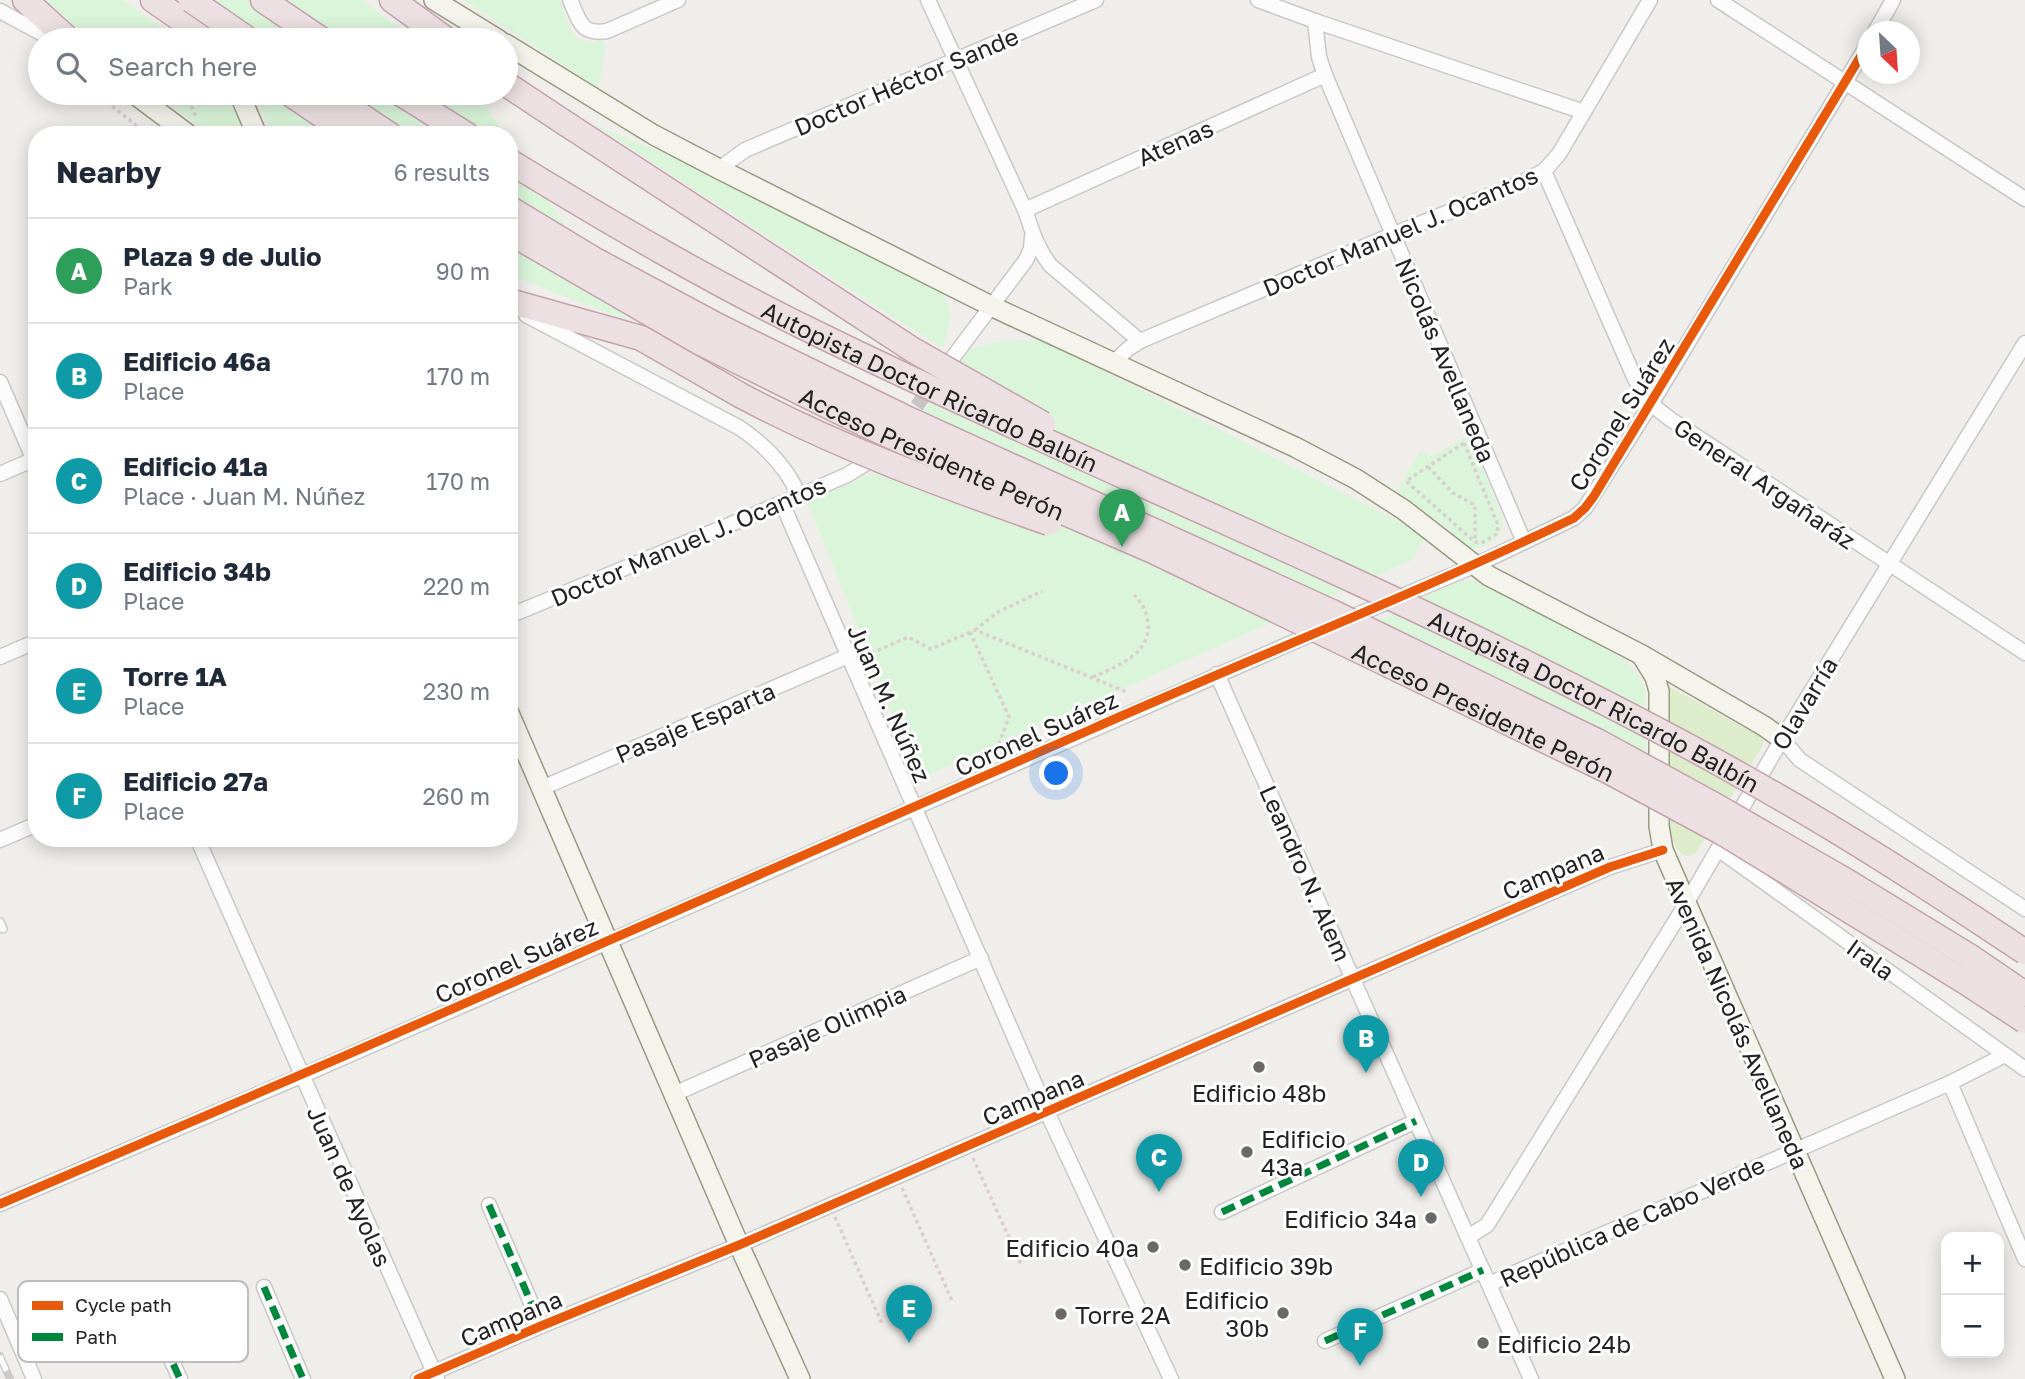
<!DOCTYPE html>
<html lang="en">
<head>
<meta charset="utf-8">
<style>
  :root { --surface:#fff; --page:#f2f2f3; --text:#1f2937; --muted:#747a83; --line:#e0e1e3; --accent:#6a6968 }
  body { margin:0; font-family:"Golos Text",sans-serif; background:var(--page); color:var(--text) }
  .controls { position:absolute; right:21px; bottom:21px; display:grid; overflow:hidden; border-radius:14px; box-shadow:0 4px 18px #0003 }
  .controls button { width:63px; height:63px; display:grid; place-items:center; padding:0; border:0; border-bottom:2px solid var(--line); background:var(--surface); color:var(--text); font:35px sans-serif }
  .compass { position:absolute; left:1857px; top:21px; width:63px; height:63px; border-radius:50%; background:var(--surface); box-shadow:0 4px 18px #0003; rotate:155deg }
  .you { position:absolute; left:1057px; top:774px; width:24px; height:24px; margin:-18px; border:5px solid #fff; border-radius:50%; background:#1a73e8; box-shadow:0 0 0 10px #1a73e833 }
  .badge { display:grid; place-items:center; width:46px; height:46px; border-radius:50%; background:var(--accent); color:#fff; font-size:23px; font-weight:700 }
  .pin { position:absolute; translate:-50% -58px; filter:drop-shadow(0 2px 4px #0008) }
  .pin::after { content:''; position:absolute; top:37px; width:24px; height:21px; background:inherit; clip-path:polygon(0 0,100% 0,50% 100%) }
  .list { margin:0; padding:0; list-style:none }
  h2 { display:flex; justify-content:space-between; align-items:center; height:91px; margin:0; padding:0 28px; font-size:30px }
  h2 small { font-size:23px; font-weight:400; color:var(--muted) }
  .list li { display:grid; grid-template-columns:46px 1fr auto; gap:21px; align-items:center; box-sizing:border-box; height:105px; padding:0 28px; border-top:2px solid var(--line) }
  .list b { display:block; font-size:26px; white-space:nowrap }
  .list p { margin:0; font-size:23px; white-space:nowrap; color:var(--muted) }
  .list em { font-size:23px; font-style:normal; color:var(--muted) }
  .icon { flex:none; width:38px; height:38px; fill:none; stroke:currentColor; stroke-width:2; stroke-linecap:round; stroke-linejoin:round }
  .map { position:relative; flex:none; width:2025px; height:1379px; overflow:hidden }
  .search { position:absolute; background:var(--surface); box-shadow:0 4px 18px #0003; left:28px; top:28px; width:490px; height:77px; display:flex; align-items:center; gap:18px; box-sizing:border-box; padding:0 24px; border-radius:38px; color:var(--muted); font-size:26px }
  .panel { position:absolute; background:var(--surface); box-shadow:0 4px 18px #0003; left:28px; top:126px; width:490px; height:721px; border-radius:28px }
  .map>svg:first-child { display:block }
</style>
</head>
<body>
<div class="map">
<svg width="2025" height="1379" viewBox="0 0 2025 1379">
  <rect width="100%" height="100%" fill="#f0eeeb"/>
  <polygon fill="#ddeccb" points="1664,684 1760,736 1763,742 1762,747 1696,853 1690,856 1683,855 1676,847 1670,834"/>
  <g fill="#daf5da">
    <polygon points="44,0 123,0 179,40 92,40"/>
    <polygon points="214,0 362,0 416,40 232,40"/>
    <path d="M464,0H560C570,25 570,49 602,40L606,45L599,88Z"/>
    <polygon points="155,93 227,93 245,135 210,135"/>
    <polygon points="254,93 477,93 505,135 272,135"/>
    <path d="M593,124L704,170L943,292C954,317 950,322 943,348L894,318Z"/>
    <polygon points="509,141 627,320 509,275"/>
    <polygon points="1042,340 1426,535 1412,560 919,779 807,501 873,473 898,448 966,350 1002,341"/>
    <polygon points="1470,435 1503,521 1501,533 1495,540 1479,548 1471,549 1463,545 1450,530 1397,491 1420,452 1431,456"/>
    <polygon points="1480,579 1624,660 1639,676 1645,688 1645,795 1334,645 1452,583"/>
  </g>
  <g fill="none" stroke-linecap="round" stroke-linejoin="round">
    <polyline stroke="#c7c5c3" stroke-width="14" stroke-dasharray="14 7" stroke-linecap="butt" points="904,423 934,383"/>
    <g stroke="#c9c8c7" stroke-width="10">
      <polyline id="lane" points="0,922 3,929"/>
    </g>
    <g stroke="#c9c8c7" stroke-width="17">
      <g id="street">
        <path d="M570,0C580,21 580,35 607,31L678,0"/>
        <path d="M928,0L1025,210C1033,233 1035,244 1050,265L1140,341"/>
        <polyline points="1258,0 1315,21 1584,112"/>
        <polyline points="1718,0 2025,199"/>
        <polyline points="0,11 54,40"/>
        <polyline points="1315,21 1319,57 1325,75 1524,542"/>
        <polyline points="1875,32 1893,0"/>
        <polyline points="719,169 745,150 1096,0"/>
        <polyline points="1544,171 1635,379 1651,404 1670,419 2025,653"/>
        <polyline points="1025,210 1325,75"/>
        <path d="M526,315L740,428C766,446 787,467 799,496"/>
        <polyline points="951,360 1026,260 1031,249 1032,237"/>
        <polyline points="1114,362 1129,348 1140,341 1392,235 1525,181 1544,171 1559,154 1650,0"/>
        <polyline points="0,382 37,467"/>
        <polyline points="0,474 37,458"/>
        <polyline points="782,503 1047,1112 1171,1379"/>
        <polyline points="509,616 799,496 847,475 865,464"/>
        <polyline points="1347,619 1474,566 1574,518 1585,508 1651,404 1868,44"/>
        <polyline points="0,657 37,641"/>
        <polyline points="1217,674 1531,1379"/>
        <polyline points="1782,739 1800,760 2025,909"/>
        <polyline points="542,788 848,656"/>
        <polyline points="197,838 437,1379"/>
        <polyline points="0,840 37,824"/>
        <polyline points="1718,849 2025,1069"/>
        <polyline points="1950,1083 2025,1259"/>
        <polyline points="674,1094 981,958"/>
        <polyline points="0,1204 301,1076 1321,630"/>
        <polyline points="489,1205 541,1326"/>
        <polyline points="1222,1212 1416,1121"/>
        <polyline points="1468,1237 1487,1225 1494,1214 1686,904 1782,739 2025,343"/>
        <polyline points="1489,1284 1950,1083 2005,1055"/>
        <polyline points="264,1287 303,1379"/>
        <polyline points="0,1299 34,1379"/>
        <polyline points="156,1326 180,1379"/>
        <polyline points="1325,1341 1483,1270"/>
        <polyline points="418,1379 541,1326 739,1245 1610,867 1663,850"/>
      </g>
    </g>
    <g stroke="#999a82" stroke-width="22">
      <g id="secondary">
        <polyline points="434,0 499,40"/>
        <polyline points="506,44 654,135 719,169 991,306 1295,447 1356,479 1404,510 1489,576 1642,655 1764,726 1782,739"/>
        <polyline points="133,93 189,135"/>
        <polyline points="239,93 257,135"/>
        <polyline points="1642,656 1655,677 1659,691 1659,826 1663,850 1895,1379"/>
        <polyline points="509,713 739,1245 800,1379"/>
      </g>
    </g>
    <g stroke="#c5a2ac" stroke-width="27">
      <g id="highway">
        <polyline points="25,0 69,40"/>
        <polyline points="153,0 211,40"/>
        <polyline points="263,0 322,40"/>
        <polyline points="392,0 447,40"/>
        <polyline points="506,84 568,125"/>
        <polyline points="289,93 351,135"/>
        <polyline points="327,93 390,135"/>
        <polyline points="400,93 467,135"/>
        <polyline points="509,301 641,338 740,395"/>
      </g>
    </g>
    <g stroke="#dccecd" stroke-width="3.5" stroke-dasharray="3.5 3.5" stroke-linecap="butt">
      <polyline points="162,31 166,40"/>
      <polyline points="96,93 148,135"/>
      <polyline points="186,93 196,117"/>
      <polygon points="1464,443 1498,525 1497,534 1481,543 1475,542 1406,481"/>
      <polyline points="1428,467 1453,493 1475,505 1475,542"/>
      <polyline points="975,630 998,612 1042,591"/>
      <polyline points="970,632 1009,717 997,749"/>
      <polyline points="865,656 908,637 931,649 975,630 1127,692"/>
      <path d="M1093,677C1117,666 1151,654 1148,623C1147,611 1142,603 1134,595"/>
      <polyline points="973,1158 1021,1264"/>
      <polyline points="902,1188 953,1303"/>
      <polyline points="835,1217 883,1326"/>
    </g>
    <use href="#lane" stroke="#fdfcfc" stroke-width="7"/>
    <use href="#street" stroke="#fdfcfc" stroke-width="14"/>
    <use href="#secondary" stroke="#f4f4ed" stroke-width="19"/>
    <use href="#highway" stroke="#ece0e2" stroke-width="24"/>
    <g stroke="#ccc" stroke-width="8">
      <polyline id="rail" points="0,1356 10,1379"/>
    </g>
    <use href="#rail" stroke="#fff" stroke-width="5" stroke-dasharray="16" stroke-linecap="butt"/>
    <g stroke="#c5a2ac" stroke-width="27" stroke-linecap="butt">
      <g id="highway-bridge">
        <polyline points="191,0 249,40"/>
        <polyline points="568,125 913,350 1043,424"/>
        <path id="s1" d="M509,161C612,224 716,285 824,337C1049,447 1280,542 1504,652C1583,691 1663,731 1740,775C1838,829 1932,890 2025,952"/>
        <polyline points="509,208 595,260 720,327 908,419 1332,612 1599,742 1709,802 1848,882 1969,956 2025,994"/>
        <path id="s2" d="M509,232L701,343L866,425L966,470L1153,551L1608,771L1723,833L1964,981L2025,1021"/>
        <path d="M740,395C839,448 944,486 1049,523"/>
      </g>
    </g>
    <use href="#highway-bridge" stroke="#ece0e2" stroke-width="24"/>
    <g stroke="#00873e" stroke-width="7" stroke-dasharray="14 7" stroke-linecap="butt">
      <polyline points="489,1205 541,1326"/>
      <polyline points="1222,1212 1416,1121"/>
      <polyline points="264,1287 303,1379"/>
      <polyline points="156,1326 180,1379"/>
      <polyline points="1325,1341 1483,1270"/>
    </g>
    <g stroke="#fff" stroke-width="13">
      <g id="cycleway">
        <path d="M0,1204C365,1048 729,890 1092,729C1252,658 1416,594 1574,518L1585,508L1594,496L1868,44"/>
        <polyline points="418,1379 541,1326 739,1245 1610,867 1663,850"/>
      </g>
    </g>
    <use href="#cycleway" stroke="#e8590c" stroke-width="9"/>
  </g>
  <g fill="#6a6968" stroke="#fff" stroke-width="2.5">
    <circle cx="1259" cy="1067" r="7"/>
    <circle cx="1247" cy="1152" r="7"/>
    <circle cx="1431" cy="1218" r="7"/>
    <circle cx="1153" cy="1247" r="7"/>
    <circle cx="1185" cy="1265" r="7"/>
    <circle cx="1283" cy="1313" r="7"/>
    <circle cx="1061" cy="1314" r="7"/>
    <circle cx="1483" cy="1343" r="7"/>
  </g>
  <g text-anchor="middle" dominant-baseline="central" stroke-width="6" stroke-linejoin="round" paint-order="stroke">
    <g font-size="24" fill="#222" stroke="#fff">
      <text transform="translate(906 81) rotate(-23)">Doctor Héctor Sande</text>
      <text transform="translate(1175 142) rotate(-24)">Atenas</text>
      <text transform="translate(1400 231) rotate(-23)">Doctor Manuel J. Ocantos</text>
      <text transform="translate(1446 360) rotate(67)">Nicolás Avellaneda</text>
      <text stroke="none"><textPath href="#s1" startOffset="478">Autopista Doctor Ricardo Balbín</textPath></text>
      <text transform="translate(1621 414) rotate(-58)">Coronel Suárez</text>
      <text stroke="none"><textPath href="#s2" startOffset="478">Acceso Presidente Perón</textPath></text>
      <text transform="translate(1765 483) rotate(34)">General Argañaráz</text>
      <text transform="translate(688 541) rotate(-23)">Doctor Manuel J. Ocantos</text>
      <text stroke="none"><textPath href="#s1" startOffset="1213">Autopista Doctor Ricardo Balbín</textPath></text>
      <text transform="translate(890 703) rotate(66)">Juan M. Núñez</text>
      <text transform="translate(1804 703) rotate(-59)">Olavarría</text>
      <text stroke="none"><textPath href="#s2" startOffset="1087">Acceso Presidente Perón</textPath></text>
      <text transform="translate(695 722) rotate(-23)">Pasaje Esparta</text>
      <text transform="translate(1036 733) rotate(-24)">Coronel Suárez</text>
      <text transform="translate(1553 871) rotate(-23)">Campana</text>
      <text transform="translate(1306 873) rotate(66)">Leandro N. Alem</text>
      <text transform="translate(1871 959) rotate(36)">Irala</text>
      <text transform="translate(516 960) rotate(-24)">Coronel Suárez</text>
      <text transform="translate(1738 1023) rotate(66)">Avenida Nicolás Avellaneda</text>
      <text transform="translate(827 1026) rotate(-24)">Pasaje Olimpia</text>
      <text transform="translate(1033 1097) rotate(-23)">Campana</text>
      <text transform="translate(350 1186) rotate(66)">Juan de Ayolas</text>
      <text transform="translate(1632 1221) rotate(-24)">República de Cabo Verde</text>
      <text transform="translate(511 1318) rotate(-23)">Campana</text>
    </g>
    <g font-size="24" fill="#222" stroke="#fff" text-anchor="start">
      <text x="1259" y="1092" text-anchor="middle">Edificio 48b</text>
      <text x="1261" y="1138">Edificio<tspan x="1261" dy="28">43a</tspan></text>
      <text x="1417" y="1218" text-anchor="end">Edificio 34a</text>
      <text x="1139" y="1247" text-anchor="end">Edificio 40a</text>
      <text x="1199" y="1265">Edificio 39b</text>
      <text x="1269" y="1299" text-anchor="end">Edificio<tspan x="1269" dy="28">30b</tspan></text>
      <text x="1075" y="1314">Torre 2A</text>
      <text x="1497" y="1343">Edificio 24b</text>
    </g>
  </g>
  <rect x="18" y="1281" width="230" height="81" rx="10" fill="#fff" stroke="#bdbdbd" stroke-width="2"/>
  <rect x="32" y="1301" width="31" height="9" fill="#e8590c"/>
  <rect x="32" y="1333" width="31" height="8" fill="#00873e"/>
  <g font-size="19" fill="#222">
    <text x="75" y="1312">Cycle path</text>
    <text x="75" y="1344">Path</text>
  </g>
</svg>
<div class="controls">
<button>+</button>
<button>−</button>
</div>
<svg class="compass" viewBox="-18 -18 36 36"><path d="M0-13l5 13h-10z" fill="#e53935"/><path d="M0 13l5-13h-10z" fill="#747a83"/></svg>
<div class="you"></div>
<div class="pin badge" style="left:1122px;top:547px;background:#2e9e5b">A</div>
<div class="pin badge" style="left:1366px;top:1073px;background:#0f9aa8">B</div>
<div class="pin badge" style="left:1159px;top:1192px;background:#0f9aa8">C</div>
<div class="pin badge" style="left:1421px;top:1197px;background:#0f9aa8">D</div>
<div class="pin badge" style="left:909px;top:1343px;background:#0f9aa8">E</div>
<div class="pin badge" style="left:1360px;top:1366px;background:#0f9aa8">F</div>
<div class="search"><svg class="icon" aria-label="search" viewBox="0 0 24 24"><circle cx="10" cy="10" r="6"/><path d="M15 15l6 6"/></svg>Search here</div>
<section class="panel">
<h2>Nearby<small>6 results</small></h2>
<ul class="list">
<li><span class="badge" style="background:#2e9e5b">A</span><div><b>Plaza 9 de Julio</b><p>Park</p></div><em>90 m</em></li>
<li><span class="badge" style="background:#0f9aa8">B</span><div><b>Edificio 46a</b><p>Place</p></div><em>170 m</em></li>
<li><span class="badge" style="background:#0f9aa8">C</span><div><b>Edificio 41a</b><p>Place · Juan M. Núñez</p></div><em>170 m</em></li>
<li><span class="badge" style="background:#0f9aa8">D</span><div><b>Edificio 34b</b><p>Place</p></div><em>220 m</em></li>
<li><span class="badge" style="background:#0f9aa8">E</span><div><b>Torre 1A</b><p>Place</p></div><em>230 m</em></li>
<li><span class="badge" style="background:#0f9aa8">F</span><div><b>Edificio 27a</b><p>Place</p></div><em>260 m</em></li>
</ul>
</section>
</div>
</body>
</html>
